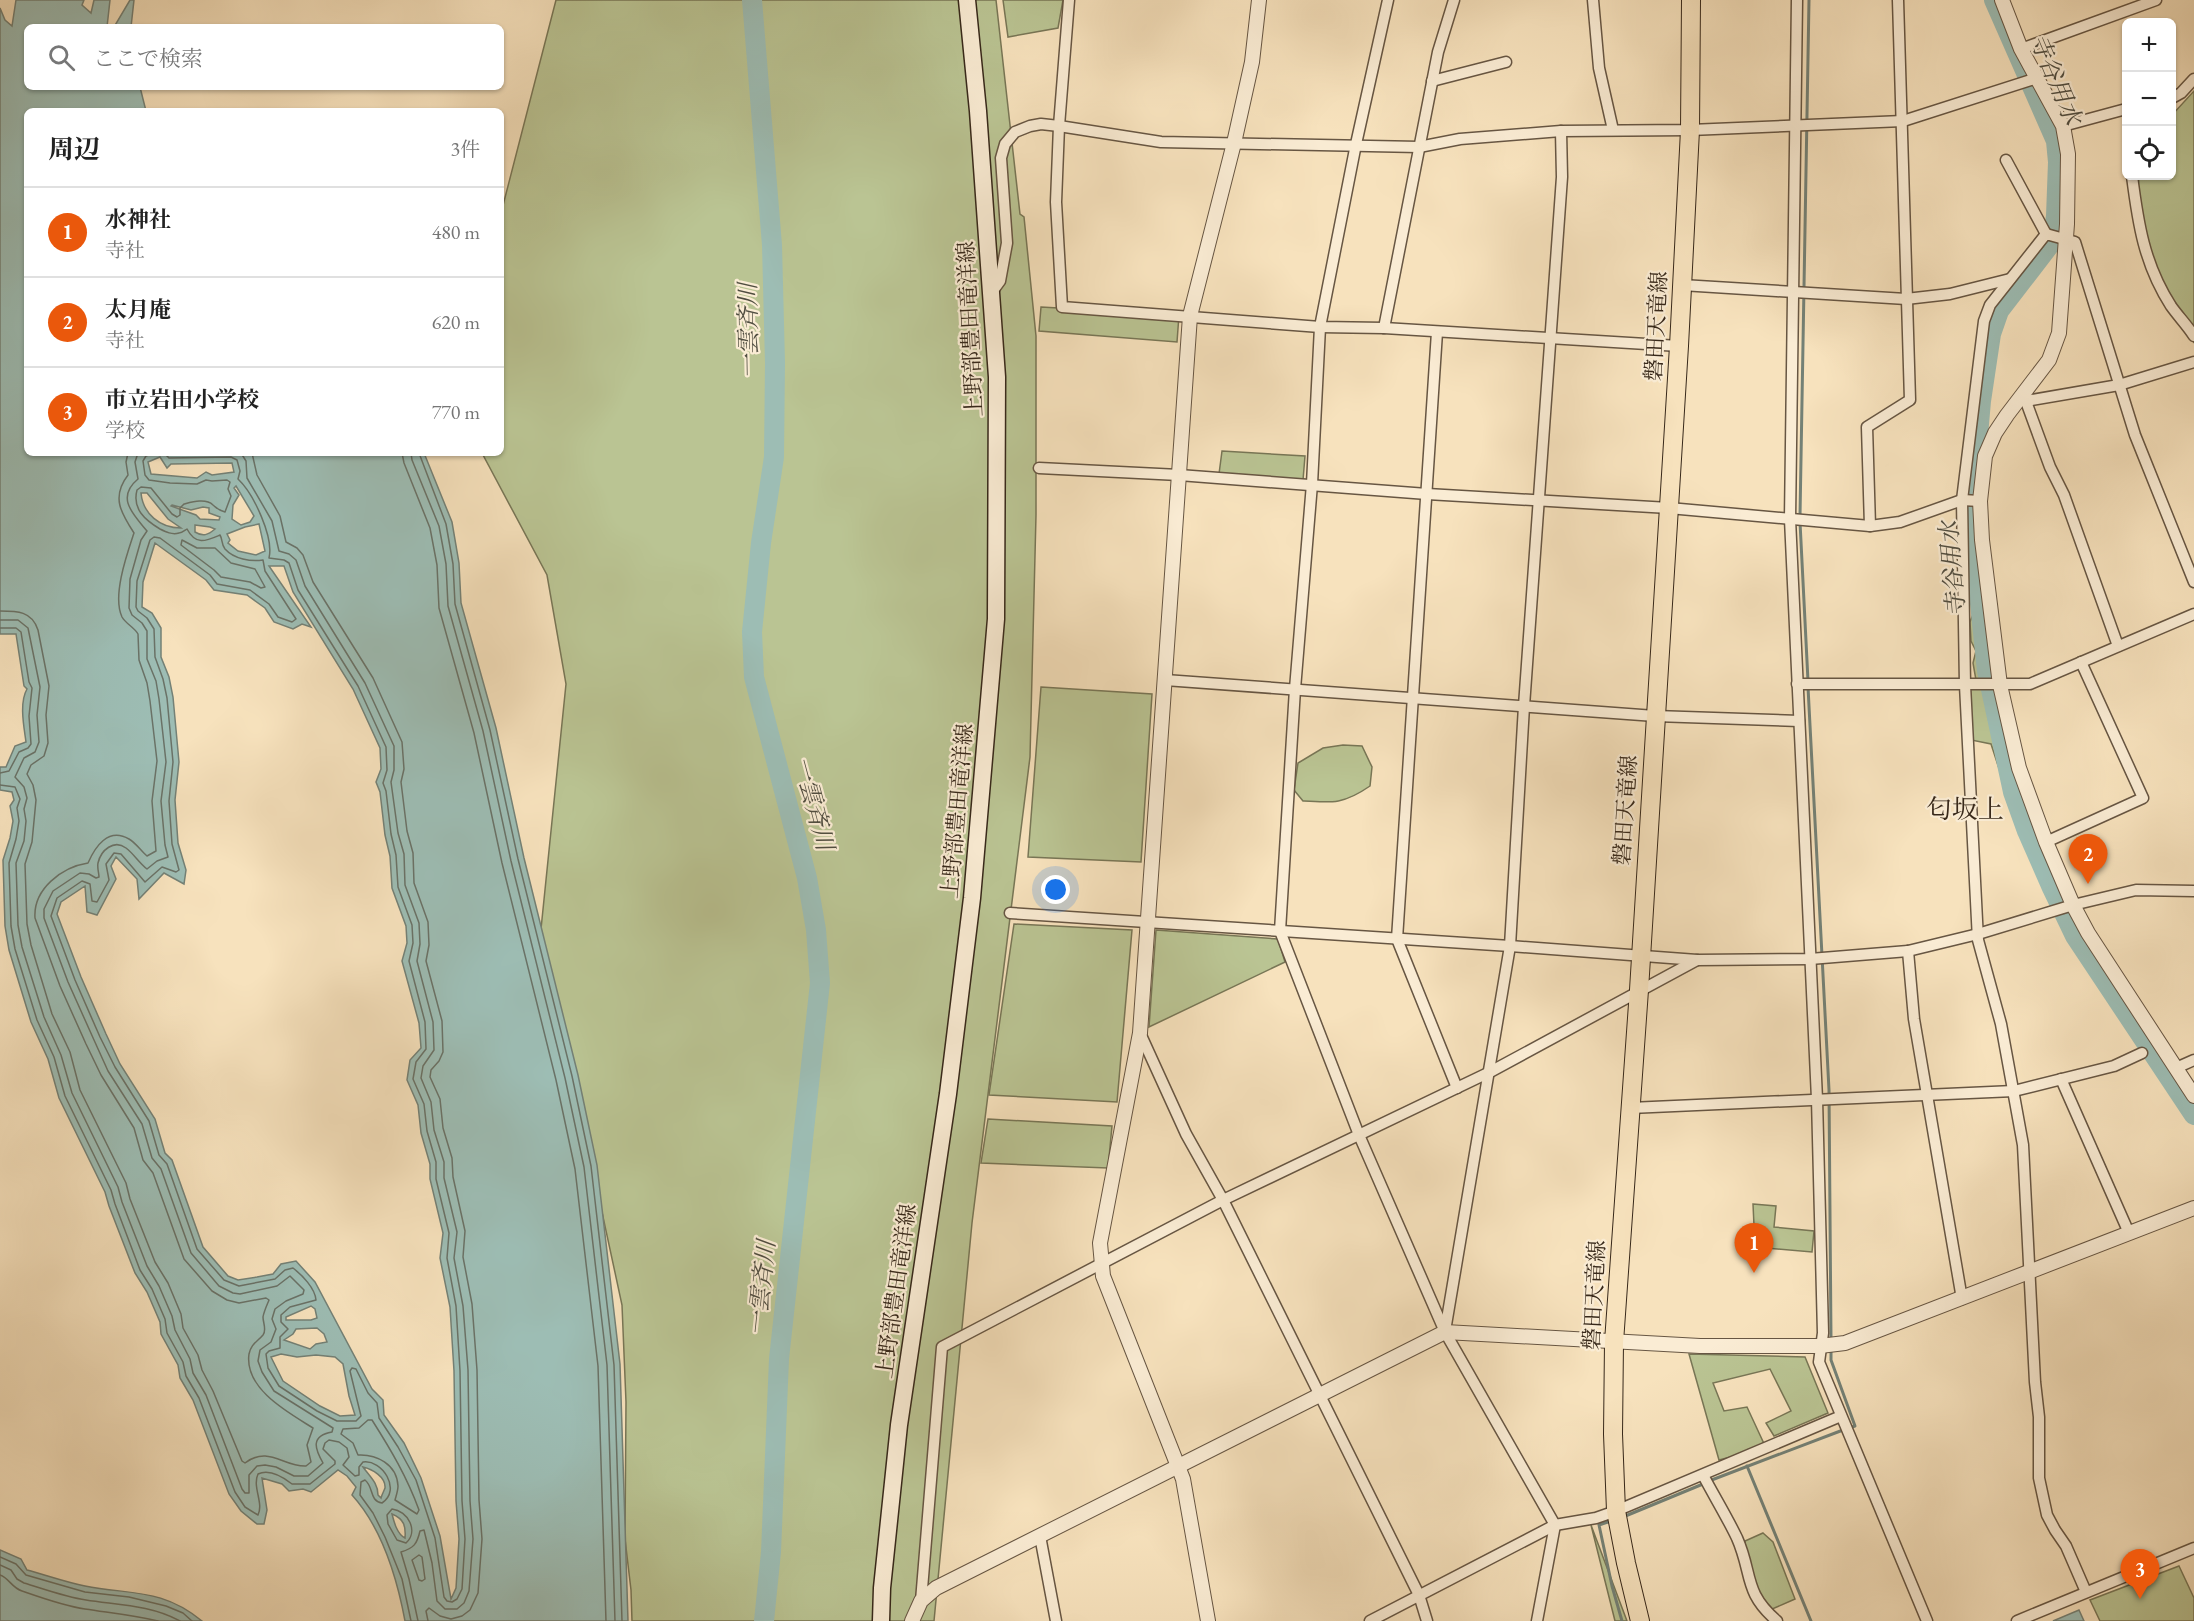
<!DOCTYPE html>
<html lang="ja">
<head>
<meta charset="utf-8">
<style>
  :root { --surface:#fff; --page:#f6f6f6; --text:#222; --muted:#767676; --line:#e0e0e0; --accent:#ea580c }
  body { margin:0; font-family:"EB Garamond","Noto Serif JP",serif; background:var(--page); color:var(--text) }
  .controls { position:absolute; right:18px; top:18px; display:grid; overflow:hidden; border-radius:9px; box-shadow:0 2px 4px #0004 }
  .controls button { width:54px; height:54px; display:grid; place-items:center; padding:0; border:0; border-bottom:2px solid var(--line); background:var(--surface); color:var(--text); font:30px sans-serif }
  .you { position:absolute; left:1056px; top:890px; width:21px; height:21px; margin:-15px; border:4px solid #fff; border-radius:50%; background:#1a73e8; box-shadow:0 0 0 9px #1a73e833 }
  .badge { display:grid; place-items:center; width:39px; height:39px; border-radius:50%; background:var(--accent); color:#fff; font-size:20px; font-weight:700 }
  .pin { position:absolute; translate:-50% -50px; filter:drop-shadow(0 2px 3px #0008) }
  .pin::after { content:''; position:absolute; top:32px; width:21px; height:18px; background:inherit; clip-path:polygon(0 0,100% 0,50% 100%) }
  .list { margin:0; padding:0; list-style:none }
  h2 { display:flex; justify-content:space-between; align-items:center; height:78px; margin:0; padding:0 24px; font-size:26px }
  h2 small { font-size:20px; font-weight:400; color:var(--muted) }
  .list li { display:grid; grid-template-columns:39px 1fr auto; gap:18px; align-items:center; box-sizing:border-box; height:90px; padding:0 24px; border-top:2px solid var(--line) }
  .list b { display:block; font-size:22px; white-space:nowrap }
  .list p { margin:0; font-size:20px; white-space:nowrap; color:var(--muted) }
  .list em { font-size:20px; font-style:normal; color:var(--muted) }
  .icon { flex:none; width:33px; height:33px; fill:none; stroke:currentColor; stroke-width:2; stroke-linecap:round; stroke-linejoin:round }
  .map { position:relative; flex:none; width:2194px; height:1621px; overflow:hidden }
  .search { position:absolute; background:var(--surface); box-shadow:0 2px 4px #0004; left:24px; top:24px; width:480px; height:66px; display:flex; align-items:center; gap:15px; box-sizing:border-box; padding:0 21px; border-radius:9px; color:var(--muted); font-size:22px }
  .panel { position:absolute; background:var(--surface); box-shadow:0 2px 4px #0004; left:24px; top:108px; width:480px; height:348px; border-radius:9px }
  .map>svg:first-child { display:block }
</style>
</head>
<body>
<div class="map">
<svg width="2194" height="1621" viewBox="0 0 2194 1621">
  <rect width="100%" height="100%" fill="#f7e2bd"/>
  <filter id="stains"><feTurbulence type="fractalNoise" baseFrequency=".00333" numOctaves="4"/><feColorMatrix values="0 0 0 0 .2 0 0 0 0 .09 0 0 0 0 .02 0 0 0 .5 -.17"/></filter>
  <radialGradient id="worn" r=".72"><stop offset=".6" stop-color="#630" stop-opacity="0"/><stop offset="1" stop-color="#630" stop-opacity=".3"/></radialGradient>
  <g fill="#bac493" stroke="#787656" stroke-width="1.5">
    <polygon points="556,0 996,0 1020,214 1024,217 1036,336 1036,515 1030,757 972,1223 934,1621 632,1621 631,1590 625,1539 626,1402 622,1305 541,929 566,684 547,575 482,453 501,453 501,213"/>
    <polygon points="1003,0 1063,0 1058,28 1008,37"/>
    <polygon points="2194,91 2194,343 2187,325 2152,270 2136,207 2139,176 2172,176 2172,115"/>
    <polygon points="1041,307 1179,315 1177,342 1039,331"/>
    <polygon points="1222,451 1305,456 1303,480 1219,474"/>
    <polygon points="1975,560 1994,679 2035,836 2023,842 1991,744 1971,740 1967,685 1976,680 1973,663 1976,651 1971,641 1970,622 1974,611 1974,589 1968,564"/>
    <polygon points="1041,687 1152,694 1141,862 1028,857"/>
    <path d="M1343,745L1362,746L1372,767L1370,786C1344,804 1333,803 1303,801L1294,790L1298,763L1323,748Z"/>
    <polygon points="1014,924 1132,930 1117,1102 989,1095"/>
    <polygon points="1156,930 1278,939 1285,962 1149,1027"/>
    <polygon points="988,1119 1112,1126 1108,1168 981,1163"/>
    <polygon points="1753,1204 1776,1206 1774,1227 1814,1231 1812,1252 1755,1247"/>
    <polygon points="1689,1354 1805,1357 1828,1413 1774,1436 1766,1423 1791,1411 1770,1369 1713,1383 1724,1411 1747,1407 1766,1448 1719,1460"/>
    <polygon points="1591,1525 1627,1621 1615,1621"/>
    <polygon points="1763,1533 1773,1542 1795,1599 1770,1610 1759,1602 1745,1552 1745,1541"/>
    <polygon points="2179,1566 2194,1598 2194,1621 2100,1621 2090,1600"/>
  </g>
  <g fill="#9dbdb4" stroke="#748176" stroke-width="1.5" fill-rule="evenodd">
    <path d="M16,0H84L82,5L91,13L94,0H110L107,27H27V87H140L146,111H27V453H424L452,522L459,563L461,603L496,728L524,858L578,1075L597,1165L620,1364L628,1621H405C397,1578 382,1528 352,1495L356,1487L347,1476L338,1470L311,1492L303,1489L289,1491L282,1484L262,1478L267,1510L264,1524H257L241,1511L229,1494L193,1400L180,1378L178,1365L161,1334L160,1322L147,1292L135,1273L109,1206L105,1192L59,1098L48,1059L31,1022L9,950L5,926L3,860L10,838L13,821L10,806L14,800L12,792L0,790V767H6L15,746L26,742C24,727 19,703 27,689L24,686L16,634H0V8L5,20L12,26ZM160,457L167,468L171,464L232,463L234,472L212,475L206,472L197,478L151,474L148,462ZM236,486L254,516L250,522L241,525L232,519L233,505L239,495L234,488ZM141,493H147L168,519L181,528C160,528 143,514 141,493ZM172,505L191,510L203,507L209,508V513L220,517L219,520L200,519L196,515L171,506ZM259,524L265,551L256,555L238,551L228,543L230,540L227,534L245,527ZM195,525L210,527L215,529C208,535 203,537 195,532ZM155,543L206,580L214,590L247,595L265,608L274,622L293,629L302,624L311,627L269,566H284L293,592L353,689L380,748L381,769L376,782L380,792L385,835L390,856L392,888L406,926L407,943L402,961L419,1023L421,1048L410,1060L407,1080L418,1105L421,1133L430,1164V1179L443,1233L440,1258L450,1307L454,1371L456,1501L459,1539L456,1588L451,1599L440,1536L421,1478L404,1443L384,1415L383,1400L372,1389L315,1282L296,1261L281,1264L273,1274L257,1277L238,1280L228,1276L203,1247L172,1160L165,1153L155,1119L120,1064L106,1034L81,977L57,914L61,902L85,886L87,912L97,915L116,879L111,866L116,857L137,879L139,899L164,873L184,884L186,870L178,843L175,800L179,762L173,697L169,677L161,657V628L152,613L142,607L143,582ZM311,1306L315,1309L317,1318L311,1320H286V1317ZM317,1328L324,1334L327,1342L316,1344L310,1349L284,1340L293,1334L296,1329ZM281,1354L297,1357L316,1355L335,1357L343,1364L349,1396L355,1415L340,1416L320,1406L283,1381L271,1357ZM363,1467C372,1469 386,1477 385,1488C384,1491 382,1494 381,1498L378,1495C378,1483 370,1477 363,1467ZM392,1514C404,1519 406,1526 405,1538C397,1534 394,1522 392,1514Z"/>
    <polygon points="130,0 134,0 131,27 114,27"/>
    <path d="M0,1550L21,1559L27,1570C46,1575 65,1582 85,1586C131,1595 162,1588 202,1621H0Z"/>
    <polygon points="2079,1610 2084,1621 2053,1621"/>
  </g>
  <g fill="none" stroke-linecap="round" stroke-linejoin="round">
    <g stroke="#6a7267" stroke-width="1.5">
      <path d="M154,453L146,456L143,461L145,475L149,480L170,483L197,484L206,480L212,481L227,480L230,482L228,489L231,496L225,512C218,510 218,509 213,505C206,498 192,502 184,504L180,508V515L177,517L172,514L151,488L141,487L137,490C132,509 145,520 160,529C166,532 172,535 179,533C182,533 184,531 187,529C196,546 206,541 220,535C223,540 221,544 225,549C234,559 251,562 263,560L265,571L296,619L292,622L278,617L269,604L250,590L217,584L210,575L160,538L154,537L150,540L137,581L136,607L138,611L147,618L154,629L155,657L163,679L167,698L173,762L169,801L172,844L179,870L176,872L162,867L145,882L121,854L114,853L106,864L109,880L97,902L92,901L90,884L82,881L57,898L51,916L75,980L100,1037L115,1067L149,1121L159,1155L167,1164L197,1249L224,1280L239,1286L275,1279L285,1270L293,1268C302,1275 315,1288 316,1300L290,1307L281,1315V1322L288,1329L280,1337V1348L269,1351L266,1354L268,1368L279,1386L317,1411L337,1421H356L361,1416L350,1371L352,1368L356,1369L368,1393L377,1403L379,1418L398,1447L416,1480L435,1538L444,1597L447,1601L452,1602L457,1599L462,1589L465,1539L462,1501L460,1371L456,1306L447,1258L449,1233L436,1179V1162L427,1131L424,1104L413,1079L416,1062L426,1049L425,1022L409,961L413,943L412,925L398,887L396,855L391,834L386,791L383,783L387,770L386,747L358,686L298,590L289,563L284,560L269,558C274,538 254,494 238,479L240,471L237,460L231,457L169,458L164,453"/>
      <path d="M241,453L246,461L247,478L272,521L279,551L289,554L296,560L305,586L365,683L394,746V770L391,782L398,833L404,854L405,885L419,923L420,944L417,961L433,1022L434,1050L423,1066L421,1078L431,1102L434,1130L444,1162V1178L457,1232L454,1258L463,1306L468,1370L470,1501L473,1539L469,1591L464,1603L457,1609H445L437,1601L432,1563L424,1530L420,1531C417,1544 414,1548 401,1552L409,1579L418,1621"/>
      <polyline points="252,453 257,475 280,516 286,542 297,548 303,555 313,582 373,678 402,742 404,769 401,782 407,831 413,853 414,883 428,922 429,945 426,961 442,1021 443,1052 439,1061 431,1070 430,1077 440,1099 443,1128 452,1158 453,1177 465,1231 463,1257 472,1304 477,1370 479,1500 482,1539 478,1593 470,1610 462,1616 451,1619 440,1616 429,1608 426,1611 428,1621"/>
      <polyline points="402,453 404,463 430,528 437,565 439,608 474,733 502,863 556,1080 575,1169 598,1366 606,1621"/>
      <polyline points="411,453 412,460 439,526 446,564 448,606 483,731 511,861 565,1078 584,1167 607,1365 615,1621"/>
      <polyline points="419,453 446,524 453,564 455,604 490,730 518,859 572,1076 591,1166 614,1365 622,1621"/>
      <polygon points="182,540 197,548 215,548 231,563 255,569 265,587 261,588 250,582 221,577 214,570 181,545"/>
      <path d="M0,611C17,611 32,611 38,630L49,686L46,715L48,743L44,756L31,765L27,774L33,785L36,800L32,842L25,864L27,924L31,945L52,1014L70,1052L80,1090L126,1183L130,1199L155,1262L168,1283L181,1314L183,1328L198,1355L202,1370L213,1391L242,1461L245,1463C269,1445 283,1467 306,1466L311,1462L307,1445L313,1428C289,1413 244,1389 249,1354C251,1344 257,1342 263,1335C267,1330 263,1323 263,1317C264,1311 267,1305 269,1300L266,1298L239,1303L227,1300L212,1291L184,1259L153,1173L143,1160L134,1128L101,1075L86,1044L60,986L35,918C33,889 62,867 88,863C95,847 108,827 129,839C136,843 141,851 147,856L156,851L152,801L157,761L150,701L147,683L139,660L138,634C134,627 126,624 122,617C112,596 127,554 134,533C121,513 111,497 128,475L126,462L128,453"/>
      <path d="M0,620H18L28,628L40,687L37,715L39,742L35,752L24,758L15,777L24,787L27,798L24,809L26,821L24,841L16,863L18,925L22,947L44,1017L61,1055L72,1093L118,1187L122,1202L147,1266L159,1286L172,1316L175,1330L190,1359L193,1373L206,1395L242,1489L245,1493H249V1475L257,1466L265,1465L276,1467L294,1476H308L323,1463C315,1449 310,1436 332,1432L333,1428L274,1391L262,1372L258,1361L260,1350L271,1342L276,1329L272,1319L275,1309L286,1301L303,1294L304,1290L290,1276L277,1286L240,1294L233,1293L219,1286L191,1253L161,1169L152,1158L142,1124L108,1071L94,1040L68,982L44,918V909L53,891L80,873L89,874L96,878L99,877C99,873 97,868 98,863C101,850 114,839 126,848C134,854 139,863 147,869L157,861L168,857L165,845L161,801L166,762L159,699L156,681L147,659V631L142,623L132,615L129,608L130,579L141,540L147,531C134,515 115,498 138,479L135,462L138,453"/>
      <polyline points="0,628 16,628 21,632 29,682 32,688 29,716 31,744 28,748 19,752 9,771 0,773"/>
      <path d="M0,785L15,787L20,799L17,808L19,821L16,839L9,863L11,926L15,949L37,1020L54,1057L65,1096L111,1190L115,1204L140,1270L152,1289L165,1319L167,1333L183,1362L186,1376L199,1398L235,1492L245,1507L258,1515C264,1503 252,1487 258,1474C269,1469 283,1477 292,1484H310L335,1464V1461L323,1449L325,1443L329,1440L339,1442L347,1448L349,1457L343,1465L355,1476L359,1475V1467L363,1462C382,1459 402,1490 382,1503C369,1501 374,1487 365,1480L361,1482L360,1495L373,1513L385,1537L402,1579L411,1621"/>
      <path d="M368,1420H372C391,1450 407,1477 419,1510L417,1514L395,1500C396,1496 398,1491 398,1486C397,1464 376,1454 358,1455L353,1443L341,1434L343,1429L359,1428Z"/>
      <path d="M392,1509C408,1511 419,1531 406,1543L397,1540L388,1524L387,1515Z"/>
      <polygon points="419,1555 422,1557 425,1579 422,1581 419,1580 412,1560"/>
      <polyline points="0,1557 16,1564 26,1575 85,1592 129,1597 166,1606 183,1613 192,1621"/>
      <path d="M0,1565L11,1570L17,1579L24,1583C44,1589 65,1597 86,1600C118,1605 151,1605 180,1621"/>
      <path d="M0,1575C9,1578 12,1588 22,1591C42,1598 64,1606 85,1609C111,1613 132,1615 158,1621"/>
    </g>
    <g stroke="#748176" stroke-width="3">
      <polyline points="1800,516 1809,0"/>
      <polyline points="1800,522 1808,681"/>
      <polyline points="1808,687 1829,1090 1831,1340"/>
      <polyline points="1831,1350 1831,1360 1855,1426 1849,1428"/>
      <polyline points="1747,1466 1811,1621"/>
      <polyline points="1709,1481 1843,1430"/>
      <polyline points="1623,1517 1703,1484"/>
      <polyline points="1611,1521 1599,1525 1612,1586 1622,1621"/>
    </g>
    <g stroke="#9dbdb4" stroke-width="20">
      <polyline points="752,0 772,245 775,363 774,457 761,543 752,632 754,677 807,878 816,930 820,983 779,1359 771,1552 764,1621"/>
      <polyline points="1994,0 2056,141 2058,162 2056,216 2052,242 1999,311 1991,334 1981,401 1971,517 1987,671 2013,792 2027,831 2052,888 2075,936 2194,1115"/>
    </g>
    <g stroke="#675643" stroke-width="13">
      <g id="minor">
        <polyline points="1069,0 1059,126 1056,202 1062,307 1320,327 1384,328 1679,346"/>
        <polyline points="1388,0 1356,144 1320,327 1312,484 1295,689 1280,931 1359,1135 1445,1332 1555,1525 1537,1621"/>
        <polyline points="1593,0 1599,68 1613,130"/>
        <polyline points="1797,0 1790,519 1817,1099 1823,1333 1819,1362 1927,1621"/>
        <polyline points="2021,49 2156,0"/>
        <polyline points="1432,81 1506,62"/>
        <polyline points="2172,98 2181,93 2194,79"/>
        <polyline points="2063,126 2126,109"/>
        <polyline points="2006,160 2046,234"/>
        <path d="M2132,176C2138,223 2144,264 2171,306C2178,316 2187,325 2194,336"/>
        <polyline points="1682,285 1906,299 1950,294 2010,279"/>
        <polyline points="992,292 1000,281 1007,243 1001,158 1005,144 1015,132 1030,126 1041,124 1059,126 1161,142 1419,147 1460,139 1561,131 1690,130 1903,121 2037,78"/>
        <polyline points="1384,328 1438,52 1454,0"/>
        <polyline points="1437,332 1397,939 1457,1088"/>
        <polyline points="2024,396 2050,467 2064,495 2118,646"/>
        <polyline points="2026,401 2119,385 2194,362"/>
        <polyline points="1039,468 1179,475 1427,494 1669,508 1870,526 1900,522 1962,500 1980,501"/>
        <polyline points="1870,526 1867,427 1910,400 1898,0"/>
        <polyline points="1165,680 1655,716 1799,721"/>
        <polyline points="1797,684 2030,684 2194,614"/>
        <polyline points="2046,842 2143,798 2081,662"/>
        <polyline points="1010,913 1510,946 1697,960 1810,959 1908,951 1978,934 2073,905 2136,890 2194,891"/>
        <polyline points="1908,951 1914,1019 1962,1299"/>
        <polyline points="1140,1033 1186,1134 1223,1200 1419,1595 1427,1621"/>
        <polyline points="2176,1068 2194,1060"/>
        <polyline points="2061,1079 2129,1233"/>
        <polyline points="1630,1108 2014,1091 2114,1066 2142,1053"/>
        <polyline points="1445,1331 1510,946 1524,706 1562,177 1561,131"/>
        <path d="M1703,1475C1714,1496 1727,1517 1737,1538C1753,1574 1743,1592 1777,1621"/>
        <polyline points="1040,1536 1056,1621"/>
        <polyline points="2086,1592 2066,1546 2055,1530 2047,1515 2039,1478 2039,1417 2035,1382 2023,1145 2001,1024 1978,940 1965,685 1962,500 1984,321 1990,305 2046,234 2075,242 2135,435 2194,582"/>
        <polyline points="921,1601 942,1347 1223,1200 1490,1072 1697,960"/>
        <polyline points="1370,1621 1555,1525 1596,1518 1616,1511 1841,1416"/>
        <polyline points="2017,1621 2194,1548"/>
      </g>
    </g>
    <g stroke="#675643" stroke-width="16">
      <g id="tertiary">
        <polyline points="2002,0 2021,49 2063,126 2068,154 2067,224 2059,333 2049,360 2007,415 1995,433 1985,456 1980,501 1982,540 2000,685 2019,768 2046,842 2073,905 2088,933 2194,1096"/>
        <polyline points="912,1621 921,1601 936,1588 1445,1332 1700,1346 1820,1346 1845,1343 2194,1208"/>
        <polyline points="1208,1621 1183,1479 1103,1276 1100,1243 1140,1033 1190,316 1234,143 1252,62 1259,0"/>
      </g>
    </g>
    <g stroke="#37281a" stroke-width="19">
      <polyline id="secondary" points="881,1621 882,1588 899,1425 948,1094 972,898 996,619 997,377 978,111 967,0"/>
    </g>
    <g stroke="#37281a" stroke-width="20">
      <polyline id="primary" points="1640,1621 1626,1563 1616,1511 1613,1434 1614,1342 1639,990 1679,346 1690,130 1691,0"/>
    </g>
    <use href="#minor" stroke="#faecd4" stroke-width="10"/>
    <use href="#tertiary" stroke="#faecd4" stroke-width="14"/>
    <use href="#secondary" stroke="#faecd4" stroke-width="16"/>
    <use href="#primary" stroke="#f7e2bd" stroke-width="18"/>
  </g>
  <g text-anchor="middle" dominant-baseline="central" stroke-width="4.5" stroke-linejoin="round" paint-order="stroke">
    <g font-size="22" fill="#37281a" stroke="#faecd4">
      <text transform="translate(1656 326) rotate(-87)">磐田天竜線</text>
      <text transform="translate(970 329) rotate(-93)">上野部豊田竜洋線</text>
      <text transform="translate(1625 810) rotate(-86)">磐田天竜線</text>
      <text transform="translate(957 811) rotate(-85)">上野部豊田竜洋線</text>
      <text transform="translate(896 1291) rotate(-82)">上野部豊田竜洋線</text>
      <text transform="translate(1594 1295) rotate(-87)">磐田天竜線</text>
    </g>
    <g font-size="24" font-style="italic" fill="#504d40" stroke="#faecd4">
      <text transform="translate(2056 79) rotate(67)">寺谷用水</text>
      <text transform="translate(748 331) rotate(-91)">一雲斉川</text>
      <text transform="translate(1952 569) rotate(-95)">寺谷用水</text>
      <text transform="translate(814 803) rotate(75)">一雲斉川</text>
      <text transform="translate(761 1288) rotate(-84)">一雲斉川</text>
    </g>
    <g font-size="26" fill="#37281a" stroke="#faecd4">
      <text x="1965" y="809">匂坂上</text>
    </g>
  </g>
  <rect width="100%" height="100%" filter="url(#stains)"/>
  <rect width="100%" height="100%" fill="url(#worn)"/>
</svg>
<div class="controls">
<button>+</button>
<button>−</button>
<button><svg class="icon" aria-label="locate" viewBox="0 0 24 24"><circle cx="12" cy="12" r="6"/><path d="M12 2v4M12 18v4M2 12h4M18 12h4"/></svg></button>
</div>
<div class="you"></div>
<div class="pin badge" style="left:1754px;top:1273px">1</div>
<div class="pin badge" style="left:2088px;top:884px">2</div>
<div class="pin badge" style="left:2140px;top:1599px">3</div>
<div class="search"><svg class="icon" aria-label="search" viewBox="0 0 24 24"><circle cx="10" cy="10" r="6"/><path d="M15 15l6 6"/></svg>ここで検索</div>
<section class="panel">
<h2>周辺<small>3件</small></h2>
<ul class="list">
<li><span class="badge">1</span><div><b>水神社</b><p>寺社</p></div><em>480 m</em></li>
<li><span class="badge">2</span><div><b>太月庵</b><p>寺社</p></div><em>620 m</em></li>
<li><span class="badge">3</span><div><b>市立岩田小学校</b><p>学校</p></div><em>770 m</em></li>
</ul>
</section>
</div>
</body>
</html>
